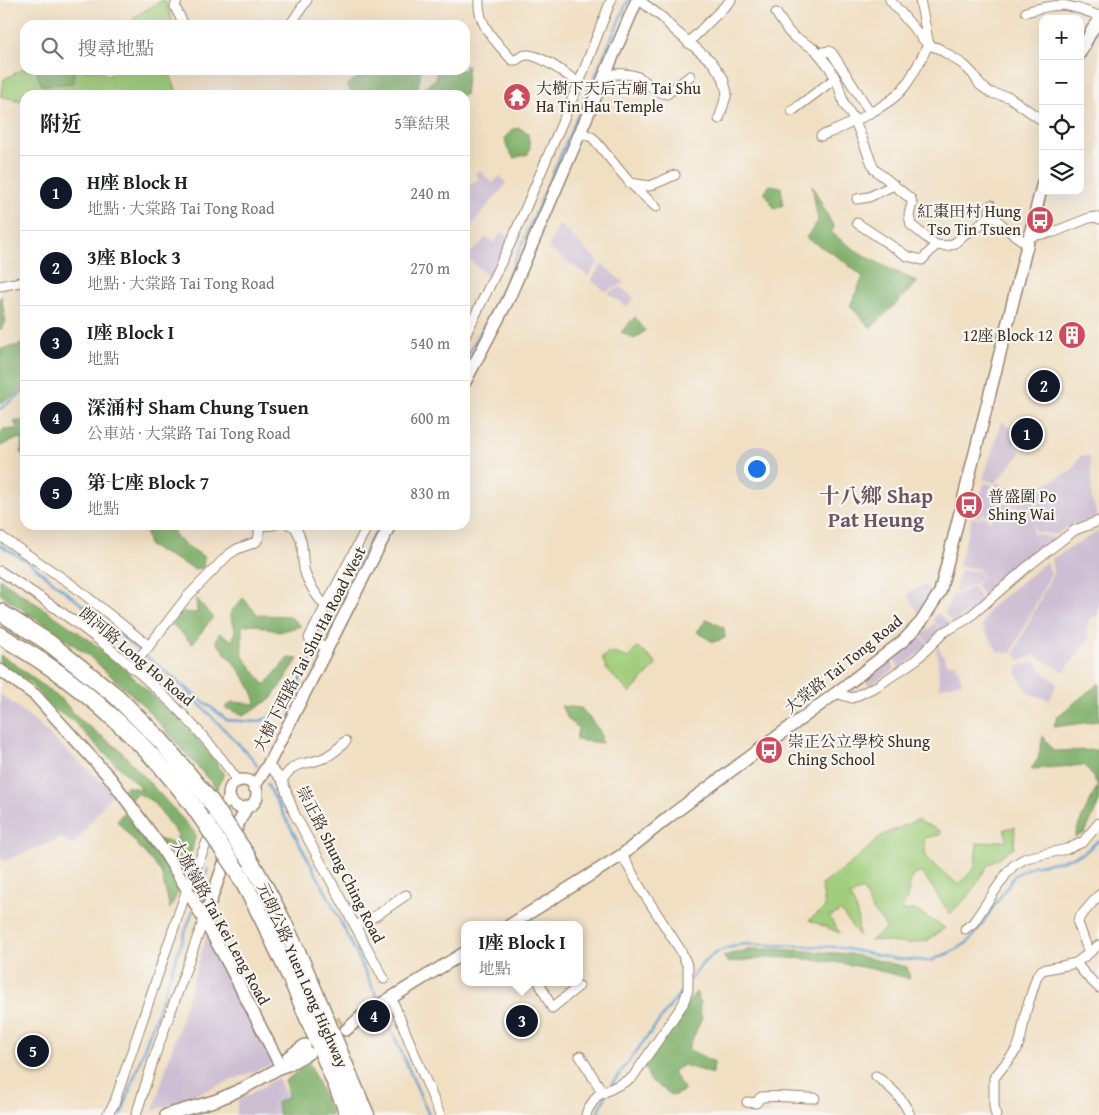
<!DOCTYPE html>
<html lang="zh-TW">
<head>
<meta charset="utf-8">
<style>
  :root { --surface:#fff; --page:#f2f2f2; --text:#202124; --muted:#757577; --line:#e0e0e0; --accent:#111827 }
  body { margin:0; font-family:"Gentium Book Plus","Noto Serif TC",serif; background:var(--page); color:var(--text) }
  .controls { position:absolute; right:15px; top:15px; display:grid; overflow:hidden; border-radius:10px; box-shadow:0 5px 20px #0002 }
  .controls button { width:45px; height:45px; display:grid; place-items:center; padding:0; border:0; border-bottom:1px solid var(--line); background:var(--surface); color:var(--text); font:25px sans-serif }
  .you { position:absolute; left:756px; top:468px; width:18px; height:18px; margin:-12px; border:4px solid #fff; border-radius:50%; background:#1a73e8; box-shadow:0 0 0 8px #1a73e833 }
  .badge { display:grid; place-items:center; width:32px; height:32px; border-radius:50%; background:var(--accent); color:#fff; font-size:16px; font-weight:700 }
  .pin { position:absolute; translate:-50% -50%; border:2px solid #fff; box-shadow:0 1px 5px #0006 }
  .popup { position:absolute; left:461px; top:921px; width:122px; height:65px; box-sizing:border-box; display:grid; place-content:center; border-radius:10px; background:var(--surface); filter:drop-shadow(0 1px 4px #0005); font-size:16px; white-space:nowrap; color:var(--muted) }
  .popup b { font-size:19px; color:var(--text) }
  .popup::after { content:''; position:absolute; left:50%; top:100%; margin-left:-10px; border:10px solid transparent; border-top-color:var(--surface) }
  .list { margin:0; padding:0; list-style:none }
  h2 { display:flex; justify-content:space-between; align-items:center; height:65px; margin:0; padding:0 20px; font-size:21px }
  h2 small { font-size:16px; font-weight:400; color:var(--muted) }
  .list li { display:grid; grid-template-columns:32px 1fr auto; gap:15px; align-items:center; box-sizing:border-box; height:75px; padding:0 20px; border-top:1px solid var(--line) }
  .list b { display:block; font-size:19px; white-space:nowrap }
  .list p { margin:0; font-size:16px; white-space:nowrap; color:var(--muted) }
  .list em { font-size:16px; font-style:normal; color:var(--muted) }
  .icon { flex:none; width:28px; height:28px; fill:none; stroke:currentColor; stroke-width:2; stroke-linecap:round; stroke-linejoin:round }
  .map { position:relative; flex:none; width:1099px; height:1115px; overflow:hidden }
  .search { position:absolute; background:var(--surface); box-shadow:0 5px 20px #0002; left:20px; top:20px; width:450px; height:55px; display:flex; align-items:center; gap:12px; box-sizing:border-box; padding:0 18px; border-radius:15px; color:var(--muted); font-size:19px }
  .panel { position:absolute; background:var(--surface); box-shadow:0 5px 20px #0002; left:20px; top:90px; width:450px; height:440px; border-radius:15px }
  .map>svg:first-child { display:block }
</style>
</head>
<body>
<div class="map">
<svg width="1099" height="1115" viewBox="0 0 1099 1115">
  <rect width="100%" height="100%" fill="#f6f6f2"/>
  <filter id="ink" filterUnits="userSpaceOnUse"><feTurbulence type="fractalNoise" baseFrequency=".02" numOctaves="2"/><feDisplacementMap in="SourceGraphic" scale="10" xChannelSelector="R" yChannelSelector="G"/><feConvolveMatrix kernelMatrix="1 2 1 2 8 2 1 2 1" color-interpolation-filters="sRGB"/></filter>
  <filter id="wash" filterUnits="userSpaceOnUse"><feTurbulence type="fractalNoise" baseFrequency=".0096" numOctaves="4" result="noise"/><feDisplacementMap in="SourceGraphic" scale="20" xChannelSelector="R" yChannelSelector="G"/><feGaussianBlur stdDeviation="1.12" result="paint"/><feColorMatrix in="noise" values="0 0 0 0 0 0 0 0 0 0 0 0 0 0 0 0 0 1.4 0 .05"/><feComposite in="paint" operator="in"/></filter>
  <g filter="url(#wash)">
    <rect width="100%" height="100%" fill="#f1dfc2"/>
    <g fill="#cdbed3">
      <polygon points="479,170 492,183 501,176 506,184 465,234 465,185 471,185 479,178 475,174"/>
      <polygon points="559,224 599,262 588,276 548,248"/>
      <polygon points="502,231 510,242 490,279 467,257 486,237 494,243"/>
      <polygon points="602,264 624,283 606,292 591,280"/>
      <polygon points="620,287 634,298 626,307 608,293"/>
      <polygon points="1002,421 1018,436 1015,445 1021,453 995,483 983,479"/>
      <polygon points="1081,455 1090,457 1092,499 1097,516 1064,529 1057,535 1035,532 1035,523 1032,533 1055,538 995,590 986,576 985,578 987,578 996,594 985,600 976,584 981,580 955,593 960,570 977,571 984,579 978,569 959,566 972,517 979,519 983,516 990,522 1003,501 1036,520 1040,487 1072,470"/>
      <polygon points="985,482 994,486 999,482 1004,487 1037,485 1034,517 1002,498 989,518 983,513 979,517 972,514"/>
      <polygon points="1099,531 1099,614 1090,620 1086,631 1090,637 1064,672 1034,655 1020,661 1014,653 1053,573 1051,559"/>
      <polygon points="1046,562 1051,573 1011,653 998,652 982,626 990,608"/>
      <polygon points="924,585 936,594 920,616 907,594"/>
      <polygon points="973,586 983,603 952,623 945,613 952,597"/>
      <polygon points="938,613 952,626 929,644 922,635 934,623 942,630 933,620"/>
      <polygon points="922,637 928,645 900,669 894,659"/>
      <polygon points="938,647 948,664 956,663 962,682 939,688 938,656 936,650"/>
      <polygon points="891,662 895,669 869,686 865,679"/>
      <polygon points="1037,662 1040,670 1057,683 1050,700 1029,694 1016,673 1018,666"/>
      <polygon points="0,694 19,708 113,792 73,846 62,838 4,861 0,858"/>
      <polygon points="207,934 275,1063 153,1111"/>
      <polygon points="278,1078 295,1115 236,1115 238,1101"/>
    </g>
    <g fill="#a1ce7b" stroke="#6e7c4c">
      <polygon points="163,0 165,0 174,25 135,25 134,17"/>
      <polygon points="25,68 25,70 36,70 42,85 72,83 74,70 101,70 108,76 116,70 164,70 171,76 178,95 25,95 25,102 0,96 4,79"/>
      <polygon points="638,647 657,664 630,693 607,670 602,658 610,652 628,658"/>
      <polygon points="917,820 940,831 940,835 924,838 926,858 959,885 975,867 977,843 1007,840 1004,829 1015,827 1014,847 987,866 972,892 950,914 922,872 912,876 907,898 901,911 915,910 945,928 928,940 908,944 871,940 887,928 871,908 863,889 850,896 857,911 859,936 841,911 829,917 840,933 809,920 825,908 822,885 849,865 883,835"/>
    </g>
    <g fill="#80b16b" stroke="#5e6e44">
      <polygon points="465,66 468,66 465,95 352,95 347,84 371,70 421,70 417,95 436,78 436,70 465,70"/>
      <polygon points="36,70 74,70 73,83 42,85"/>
      <polygon points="520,128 528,134 530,147 528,154 514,158 507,148 505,137 513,129"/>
      <polygon points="770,185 781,187 783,205 775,209 764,192"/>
      <path d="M812,185L834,228L831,232C857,254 887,268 918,282L871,328L850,306L863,277L840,258L806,238L818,221Z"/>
      <polygon points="1,296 6,322 0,330 0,297"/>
      <polygon points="635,317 645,331 634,339 621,332"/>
      <polygon points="25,344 25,390 0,403 0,349"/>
      <polygon points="25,420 25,454 21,454 22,437 0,446 0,434 4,429 18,429 14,422"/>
      <polygon points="151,525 173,525 176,538 204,557 203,568 195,569 149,546 145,529"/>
      <polygon points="0,579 88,639 117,662 195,736 224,773 217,789 144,706 88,655 0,594"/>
      <polygon points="196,598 213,617 192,644 173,625 182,612 197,613"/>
      <path d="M243,598L258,615L289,616L301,626L279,632L254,624L242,626V655L265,685L288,658L298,659L271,699L244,715L225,708L232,702L256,704C253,683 230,659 216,642L219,633L233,641L235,629L230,613Z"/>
      <polygon points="707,619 724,628 725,638 713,642 697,632"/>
      <polygon points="0,655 12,662 63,701 79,719 120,750 196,834 187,870 171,849 165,862 180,888 170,909 161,872 117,821 123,813 147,838 175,842 178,835 152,801 137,793 128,802 120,795 126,786 143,790 105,754 73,721 52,708 27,680 0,665"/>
      <polygon points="1099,683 1099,721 1053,727 1058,716"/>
      <polygon points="561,706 581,708 600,731 602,743 576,740 578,728 568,719"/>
      <polygon points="1043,736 1053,751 1099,750 1099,802 1085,833 1075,837 1079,824 1098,785 1085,765 1031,769 1038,759"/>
      <path d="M750,949H776L850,954L907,967L910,979C869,966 809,956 766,958C754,959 741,961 728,963L723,956Z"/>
      <polygon points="696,992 701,1004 699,1008 702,1018 688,1049 714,1062 713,1074 683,1065 672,1072 685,1090 673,1096 650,1080 643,1062"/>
      <polygon points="309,1063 332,1115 279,1115 277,1103 288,1097 285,1081"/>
    </g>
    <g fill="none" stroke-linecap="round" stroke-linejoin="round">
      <g stroke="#62a2d5" stroke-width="2.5">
        <polyline points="465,360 496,304 628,0"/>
        <polyline points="0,409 25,391"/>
        <polyline points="0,545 31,564 175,679 253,759 257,766"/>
        <polyline points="184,686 227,720 255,722 269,718 287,700 309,666 334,611 379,525"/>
        <polyline points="267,784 328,896 379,1001"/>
        <polyline points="197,901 208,869"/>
        <polyline points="691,979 703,963 711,956 721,950 742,944 837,947 897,959 930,961 951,952 967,943 978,930 1015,875 1033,866 1061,861 1084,853 1099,840"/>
        <polyline points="381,1006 429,1115"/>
        <polyline points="611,1085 686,985"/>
        <polyline points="121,1115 193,910"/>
        <polyline points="597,1115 606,1095"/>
      </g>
    </g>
  </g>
  <g filter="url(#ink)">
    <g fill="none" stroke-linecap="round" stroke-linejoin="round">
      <polyline stroke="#cdbba1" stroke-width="11" stroke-dasharray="11 5.5" stroke-linecap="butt" points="325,1032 342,1021"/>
      <g stroke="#968470" stroke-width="11">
        <g id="minor">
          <polyline points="177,0 175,7 184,25"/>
          <path d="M479,0C477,25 497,43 512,60H516C519,58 522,55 527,55C540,54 567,75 579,83"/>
          <polyline points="639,0 663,18 672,28 712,62 723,78 727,93 719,119"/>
          <polyline points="890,0 928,45 938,48 964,65 973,74 980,85 991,93 1009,97 1043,121"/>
          <polyline points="920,0 929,45"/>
          <path d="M1026,12C1060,2 1066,3 1099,16"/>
          <polyline points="776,13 788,31 794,37 815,49 830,68 838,84 844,104 855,121 874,169 911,199 912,203 909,215 911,225 936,245 947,246 955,243 966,233 975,230 984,220 993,215"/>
          <polyline points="290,25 307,0"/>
          <polyline points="688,43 731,0"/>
          <polyline points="818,53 829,51 832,53 870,112"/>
          <path d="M605,75C615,74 631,72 640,78C652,85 651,91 667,94L690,76"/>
          <polyline points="792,111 833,80 836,80"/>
          <polyline points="581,132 593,138 630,183 656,207"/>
          <path d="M821,136C842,128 885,108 900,92C912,79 920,61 928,45"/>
          <polyline points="630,183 650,186 675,175"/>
          <polyline points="857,199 869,197 894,185"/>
          <path d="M991,205L990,210C998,225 1014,234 1027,244"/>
          <polyline points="857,223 907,256 922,260 936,245"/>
          <polyline points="1030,236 1054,232 1089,218 1096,217 1099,219"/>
          <polyline points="0,286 25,281"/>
          <polyline points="465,336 512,240 579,83 611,0"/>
          <path d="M290,525L295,527C305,543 301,551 304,569C307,583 316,595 325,606"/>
          <polyline points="259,526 274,525"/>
          <polyline points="0,536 71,584 149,646"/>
          <path d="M0,571C89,628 177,694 238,781"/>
          <polyline points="327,648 309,638 368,525"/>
          <polyline points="131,667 149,646 186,598 228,555 237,549 256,542 259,537 259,525"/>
          <polyline points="836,693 852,698 879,685 917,659 944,632 967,619 1027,567 1075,530 1099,521"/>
          <polyline points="268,765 282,780 294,813 384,979"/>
          <path d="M282,780C297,759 300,767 321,759C331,756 339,748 346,741"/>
          <polyline points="219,816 229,796"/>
          <polyline points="355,926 377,915 406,895"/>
          <polyline points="965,929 973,923 1007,873 1014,865 1026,858 1067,849 1083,842 1099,823"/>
          <polyline points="1089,953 1078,923 1079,918 1099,895"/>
          <polyline points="1076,963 1085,974 1099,988"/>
          <polyline points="539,982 552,1008 579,986"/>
          <polyline points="391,997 440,1115"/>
          <polyline points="580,1056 603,1093"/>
          <path d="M876,1076C890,1087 903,1098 910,1115"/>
          <path d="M747,1102L756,1103L761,1097C779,1095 797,1098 815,1098"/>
          <polyline points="107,1115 114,1104 187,889 212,830"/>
          <polyline points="136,1115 154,1058 204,919"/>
          <polyline points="586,1115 588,1109 597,1096 632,1078 683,1004 688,990 688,967 681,951 641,889 622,855"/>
          <polyline points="996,1115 994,1106 994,1078 1017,1049 1021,1037 1026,1011 1037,976 1042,970 1076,963 1099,945"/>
        </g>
      </g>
      <g stroke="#968470" stroke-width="14">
        <g id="tertiary">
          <polyline points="1080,53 1092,30 1099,21"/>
          <polyline points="465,382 509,298 637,0"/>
          <polyline points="0,670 35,695 111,779 163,850 187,889 228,963 281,1067"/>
          <circle cx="243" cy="794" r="14"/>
          <polyline points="254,787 268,765 390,525"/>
          <polyline points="204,919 239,822 247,807"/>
          <polyline points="510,925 622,855 670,816 836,693 904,640 921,622 940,592 1043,182"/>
          <polyline points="346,1030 363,1015 464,953"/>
          <polyline points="288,1057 305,1045"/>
          <polyline points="166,1115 217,1100 244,1088 281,1067 288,1065 309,1053"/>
        </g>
      </g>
      <g stroke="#968470" stroke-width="19">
        <g id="motorway">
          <polyline points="0,612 48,642 116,696 161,741 211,802"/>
          <path d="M0,635C20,648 41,660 60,674C113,713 167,766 204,821"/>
          <path d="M245,853C296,934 327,1027 366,1115"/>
          <path d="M237,871C282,949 314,1033 349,1115"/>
        </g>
      </g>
      <use href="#minor" stroke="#fff" stroke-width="9"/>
      <use href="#tertiary" stroke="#fff" stroke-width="11"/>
      <use href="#motorway" stroke="#fff" stroke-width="16"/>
      <g stroke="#968470" stroke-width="19" stroke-linecap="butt">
        <g id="motorway-bridge">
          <polyline points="211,802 245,853"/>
          <polyline points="204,821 237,871"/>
        </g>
      </g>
      <use href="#motorway-bridge" stroke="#fff" stroke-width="16"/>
    </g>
  </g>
  <defs>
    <g id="temple-disc" transform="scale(1.4375)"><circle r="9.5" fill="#d1495b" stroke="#f6f6f2"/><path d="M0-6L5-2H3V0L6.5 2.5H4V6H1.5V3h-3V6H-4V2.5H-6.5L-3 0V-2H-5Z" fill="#fff"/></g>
    <g id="bus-disc" transform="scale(1.4375)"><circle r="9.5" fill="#d1495b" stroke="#f6f6f2"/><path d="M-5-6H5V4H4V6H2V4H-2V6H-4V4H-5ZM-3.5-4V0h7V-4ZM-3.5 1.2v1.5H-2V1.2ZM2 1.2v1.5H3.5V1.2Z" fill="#fff"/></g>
    <g id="building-disc" transform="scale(1.4375)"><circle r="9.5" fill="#d1495b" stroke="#f6f6f2"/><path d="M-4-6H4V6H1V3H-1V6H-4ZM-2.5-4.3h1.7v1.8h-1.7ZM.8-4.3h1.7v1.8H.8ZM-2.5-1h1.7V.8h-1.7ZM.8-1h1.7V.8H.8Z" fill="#fff"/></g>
  </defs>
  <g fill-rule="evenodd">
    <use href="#temple-disc" x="517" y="97"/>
    <use href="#bus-disc" x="1040" y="220"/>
    <use href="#building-disc" x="1072" y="335"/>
    <use href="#bus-disc" x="969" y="505"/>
    <use href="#bus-disc" x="769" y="750"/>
  </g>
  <g text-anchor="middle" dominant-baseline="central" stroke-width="4.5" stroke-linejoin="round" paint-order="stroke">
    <g font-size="16" fill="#3b2a1e" stroke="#f6f6f2" text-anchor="start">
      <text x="536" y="88">大樹下天后古廟 Tai Shu<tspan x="536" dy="18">Ha Tin Hau Temple</tspan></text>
      <text x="1021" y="211" text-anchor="end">紅棗田村 Hung<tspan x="1021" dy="18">Tso Tin Tsuen</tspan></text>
      <text x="1053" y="335" text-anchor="end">12座 Block 12</text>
      <text x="988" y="496">普盛圍 Po<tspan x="988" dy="18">Shing Wai</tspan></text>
      <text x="788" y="741">崇正公立學校 Shung<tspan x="788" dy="18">Ching School</tspan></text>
    </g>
    <g font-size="16" fill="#3b2a1e" stroke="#f6f6f2">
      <text transform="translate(309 649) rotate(-63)">大樹下西路 Tai Shu Ha Road West</text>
      <text transform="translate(137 656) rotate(40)">朗河路 Long Ho Road</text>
      <text transform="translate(843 664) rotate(-39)">大棠路 Tai Tong Road</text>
      <text transform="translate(341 864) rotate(63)">崇正路 Shung Ching Road</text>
      <text transform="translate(221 922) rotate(61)">大旗嶺路 Tai Kei Leng Road</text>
      <text transform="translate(303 975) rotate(66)">元朗公路 Yuen Long Highway</text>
    </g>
    <g font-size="21" font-weight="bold" fill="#6f535d" stroke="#f6f6f2">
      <text x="876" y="495">十八鄉 Shap<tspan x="876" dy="24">Pat Heung</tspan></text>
    </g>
  </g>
</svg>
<div class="controls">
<button>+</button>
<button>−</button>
<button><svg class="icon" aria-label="locate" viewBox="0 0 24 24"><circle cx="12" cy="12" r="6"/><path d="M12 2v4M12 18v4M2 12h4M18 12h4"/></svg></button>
<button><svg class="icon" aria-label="layers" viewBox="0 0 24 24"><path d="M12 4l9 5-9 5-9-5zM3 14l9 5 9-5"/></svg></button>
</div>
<div class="you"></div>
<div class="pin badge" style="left:1027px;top:434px">1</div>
<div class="pin badge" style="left:1044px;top:386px">2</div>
<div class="pin badge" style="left:522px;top:1021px">3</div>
<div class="popup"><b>I座 Block I</b>地點</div>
<div class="pin badge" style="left:374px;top:1016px">4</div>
<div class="pin badge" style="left:33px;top:1051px">5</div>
<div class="search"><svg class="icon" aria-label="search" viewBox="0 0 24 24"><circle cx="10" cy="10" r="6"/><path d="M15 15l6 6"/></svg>搜尋地點</div>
<section class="panel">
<h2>附近<small>5筆結果</small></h2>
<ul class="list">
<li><span class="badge">1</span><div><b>H座 Block H</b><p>地點 · 大棠路 Tai Tong Road</p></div><em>240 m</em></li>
<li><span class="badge">2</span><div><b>3座 Block 3</b><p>地點 · 大棠路 Tai Tong Road</p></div><em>270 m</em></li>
<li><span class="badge">3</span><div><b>I座 Block I</b><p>地點</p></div><em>540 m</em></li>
<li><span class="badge">4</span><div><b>深涌村 Sham Chung Tsuen</b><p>公車站 · 大棠路 Tai Tong Road</p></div><em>600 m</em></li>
<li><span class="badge">5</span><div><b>第七座 Block 7</b><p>地點</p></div><em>830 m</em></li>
</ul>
</section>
</div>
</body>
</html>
